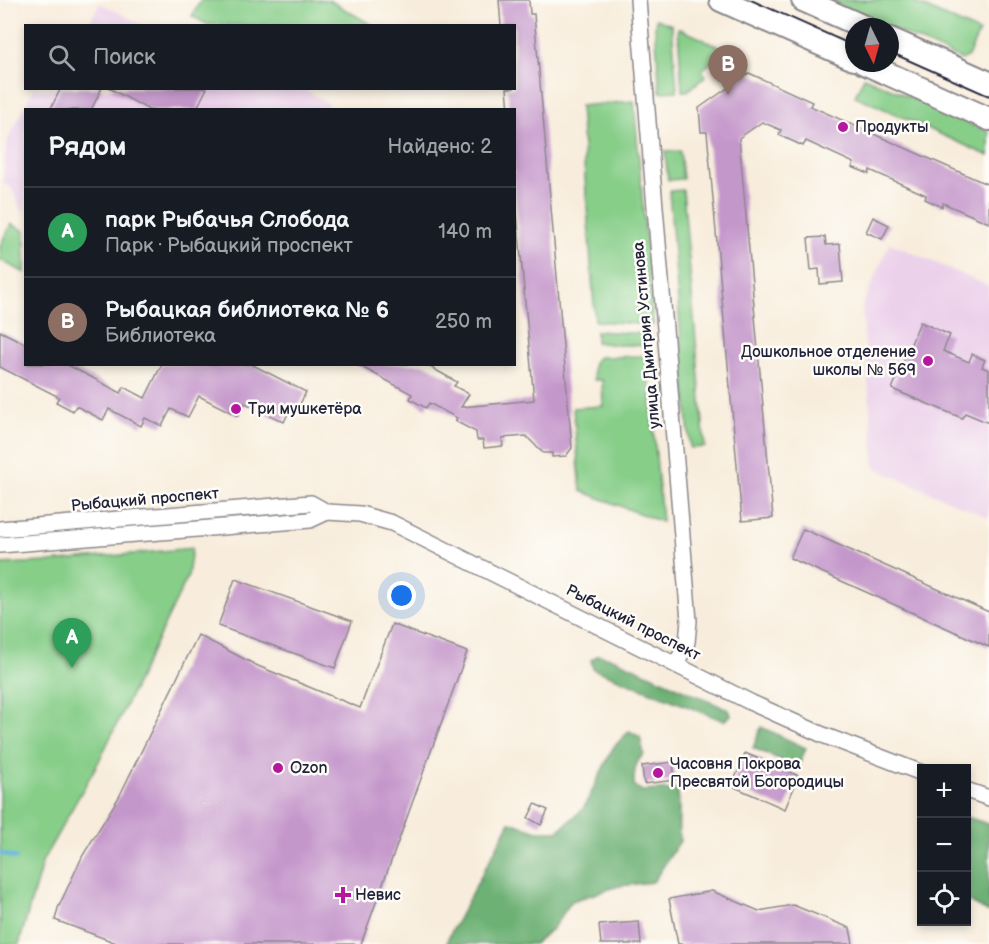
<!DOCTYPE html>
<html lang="ru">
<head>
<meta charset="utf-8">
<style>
  :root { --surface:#171b24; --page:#242831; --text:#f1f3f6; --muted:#9ea1a6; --line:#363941; --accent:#0f766e }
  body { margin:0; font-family:"Balsamiq Sans",sans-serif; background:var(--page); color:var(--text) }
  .controls { position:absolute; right:18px; bottom:18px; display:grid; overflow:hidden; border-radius:0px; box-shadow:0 3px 9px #0003 }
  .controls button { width:54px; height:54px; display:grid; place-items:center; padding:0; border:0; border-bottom:2px solid var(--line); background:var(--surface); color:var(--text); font:30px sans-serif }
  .compass { position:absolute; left:845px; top:18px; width:54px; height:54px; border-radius:50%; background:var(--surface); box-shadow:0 3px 9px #0003; rotate:175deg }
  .you { position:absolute; left:402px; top:596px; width:21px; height:21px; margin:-15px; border:4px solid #fff; border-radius:50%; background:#1a73e8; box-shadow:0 0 0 9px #1a73e833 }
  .badge { display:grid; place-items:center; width:39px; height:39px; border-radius:50%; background:var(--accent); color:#fff; font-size:20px; font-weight:700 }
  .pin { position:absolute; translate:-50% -50px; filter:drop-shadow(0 2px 3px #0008) }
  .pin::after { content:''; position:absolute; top:32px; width:21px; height:18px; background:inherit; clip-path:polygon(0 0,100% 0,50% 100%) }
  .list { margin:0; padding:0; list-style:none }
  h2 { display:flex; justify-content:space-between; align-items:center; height:78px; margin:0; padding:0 24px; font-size:26px }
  h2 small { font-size:20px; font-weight:400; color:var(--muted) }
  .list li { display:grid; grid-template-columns:39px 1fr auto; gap:18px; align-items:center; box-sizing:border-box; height:90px; padding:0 24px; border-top:2px solid var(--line) }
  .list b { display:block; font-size:22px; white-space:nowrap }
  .list p { margin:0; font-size:20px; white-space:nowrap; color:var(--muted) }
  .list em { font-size:20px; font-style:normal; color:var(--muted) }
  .icon { flex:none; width:33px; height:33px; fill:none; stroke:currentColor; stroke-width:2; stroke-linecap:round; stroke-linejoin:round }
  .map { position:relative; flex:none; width:989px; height:944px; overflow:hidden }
  .search { position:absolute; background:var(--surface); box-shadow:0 3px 9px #0003; left:24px; top:24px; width:492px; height:66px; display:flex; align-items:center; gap:15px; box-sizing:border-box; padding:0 21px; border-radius:0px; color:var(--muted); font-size:22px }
  .panel { position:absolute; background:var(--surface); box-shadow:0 3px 9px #0003; left:24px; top:108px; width:492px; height:258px; border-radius:0px }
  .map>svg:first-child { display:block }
</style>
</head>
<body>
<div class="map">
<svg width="989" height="944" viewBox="0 0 989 944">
  <rect width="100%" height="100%" fill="#fdfcf7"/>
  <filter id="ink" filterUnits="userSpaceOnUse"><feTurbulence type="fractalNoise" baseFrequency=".0167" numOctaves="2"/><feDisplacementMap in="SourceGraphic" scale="12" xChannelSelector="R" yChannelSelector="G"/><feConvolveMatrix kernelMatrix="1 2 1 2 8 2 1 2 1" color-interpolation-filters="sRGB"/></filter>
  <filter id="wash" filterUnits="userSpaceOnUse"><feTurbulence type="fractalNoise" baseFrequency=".008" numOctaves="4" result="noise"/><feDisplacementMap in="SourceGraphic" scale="24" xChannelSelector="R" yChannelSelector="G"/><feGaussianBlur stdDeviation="1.35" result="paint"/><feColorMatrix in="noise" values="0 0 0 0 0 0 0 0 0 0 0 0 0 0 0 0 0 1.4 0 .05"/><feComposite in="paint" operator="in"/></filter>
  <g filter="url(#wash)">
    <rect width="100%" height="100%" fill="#f8eddc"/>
    <g fill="#ecd1eb">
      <polygon points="100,3 143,25 88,25"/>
      <polygon points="302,88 328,103 325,110 26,110 25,212 21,209 11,187 3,183 7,141 34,89"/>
      <polygon points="890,243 989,286 989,518 875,468 862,307"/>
    </g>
    <g fill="#87ce89" stroke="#547862" stroke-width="1.5">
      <polygon points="201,0 329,0 372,25 208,25 192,16"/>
      <polygon points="828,0 909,0 979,32 968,56 962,60"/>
      <polygon points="656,19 672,25 677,91 660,92 655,26"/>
      <polygon points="678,28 727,50 732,57 717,68 712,62 702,70 706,76 687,91 682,91"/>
      <polygon points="864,77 989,132 989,156 855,96"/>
      <polygon points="634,101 653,325 595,321 580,106"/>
      <polygon points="680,151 683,179 668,180 665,152"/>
      <polygon points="683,190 705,447 690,448 669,191"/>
      <polygon points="11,224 25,231 25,273 0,260 0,245"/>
      <polygon points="596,331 647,334 648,345 616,345 596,342"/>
      <path d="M647,356L662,522L581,491L573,408L603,406L602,380H594C593,371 591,363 599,357Z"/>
      <polygon points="192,548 188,576 99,761 43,860 19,944 0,944 0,564 50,562"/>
    </g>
    <g fill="#6db175" stroke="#486a58" stroke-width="1.5">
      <polygon points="598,655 615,659 729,710 731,715 724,721 593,669 591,660"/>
      <polygon points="761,727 806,748 798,767 753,748"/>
      <path d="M629,731L640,737L644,754C634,763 634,773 634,785L642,791L677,789C682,807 676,823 680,841L653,882L619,886L572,901L552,929L534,944H447L448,938L510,822L538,831H558L583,809L613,748Z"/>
      <polygon points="966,817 989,824 989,913 967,900"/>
    </g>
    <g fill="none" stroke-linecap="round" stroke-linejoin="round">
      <polyline stroke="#5caed7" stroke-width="4.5" points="0,853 16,858"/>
    </g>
    <g id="blocks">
      <g fill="#c497cb">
        <polygon points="499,0 529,0 530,14 534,14 572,448 566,456 552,457 552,453 543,453 526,436 502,438 503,446 484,448 483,440 477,440 476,432 455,421 457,418 429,403 426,408 410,399 412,394 356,364 425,364 457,382 454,386 469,394 461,407 534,400 514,180 514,110 509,110 507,88 514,88 514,26 501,26"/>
        <polygon points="749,73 812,102 810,106 989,185 989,223 943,203 942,207 925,199 926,195 870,170 869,174 852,167 854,163 806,141 803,146 779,135 781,130 762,122 739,138 773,518 742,521 707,132 701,132 699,108"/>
        <polygon points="61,88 102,88 91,110 50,110"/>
        <polygon points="109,88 207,88 196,110 149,110"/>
        <polygon points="873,217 889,225 882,239 866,232"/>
        <polygon points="825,237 826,245 840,244 843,282 820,284 819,269 811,270 808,238"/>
        <polygon points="920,322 950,335 943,351 969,362 972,354 985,360 982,367 989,370 989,423 965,413 962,418 892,389"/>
        <polygon points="0,331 26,344 26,364 66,364 121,393 124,387 145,398 162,364 251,364 306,392 298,408 292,405 284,422 245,403 238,416 199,396 188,417 171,409 162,426 145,418 141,426 109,409 103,420 76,406 73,411 56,402 59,397 0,367"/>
        <polygon points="803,529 989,612 989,647 790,558"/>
        <polygon points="235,579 352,621 335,668 218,626"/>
        <polygon points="392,624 467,652 361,944 119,944 55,920 58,908 83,855 119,797 198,635 258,666 360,708"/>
        <polygon points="745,753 799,776 785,809 732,786"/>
        <polygon points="673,762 675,780 644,784 642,766"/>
        <polygon points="535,804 548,810 541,825 528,818"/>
        <polygon points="712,891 759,911 793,905 850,928 853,944 678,944 669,899"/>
        <polygon points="639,922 641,944 601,944 599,925"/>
      </g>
    </g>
  </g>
  <g filter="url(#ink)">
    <use href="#blocks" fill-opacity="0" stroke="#8d888c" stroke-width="1.5"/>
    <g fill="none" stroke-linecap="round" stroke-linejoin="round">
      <g stroke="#8d888c" stroke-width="18">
        <g id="minor">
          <polyline points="638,0 689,621 687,642 676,665"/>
          <polyline points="0,529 311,503 327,512 360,514 392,523 752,703 823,735 922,773"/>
          <polyline points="0,545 310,520 327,512"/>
          <polyline points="966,790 989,798"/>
        </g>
      </g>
      <g stroke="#8d888c" stroke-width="26">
        <g id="primary">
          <polyline points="721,0 854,59"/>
          <polyline points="803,0 864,27"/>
          <polyline points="890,39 989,83"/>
          <polyline points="864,63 989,119"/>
        </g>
      </g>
      <use href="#minor" stroke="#fff" stroke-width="15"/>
      <use href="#primary" stroke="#fff" stroke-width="22"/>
      <g stroke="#22223b" stroke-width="1.5">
        <polyline points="751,0 854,46"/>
        <polyline points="890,52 989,96"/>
      </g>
    </g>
  </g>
  <g fill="#b5179e" stroke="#fdfcf7" stroke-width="2">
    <circle cx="843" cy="127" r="6"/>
    <circle cx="928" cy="361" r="6"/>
    <circle cx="236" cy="409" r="6"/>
    <circle cx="278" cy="768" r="6"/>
    <circle cx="658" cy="773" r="6"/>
    <path d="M340 886h6v6h6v6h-6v6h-6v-6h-6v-6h6z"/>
  </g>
  <g text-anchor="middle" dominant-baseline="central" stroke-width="5" stroke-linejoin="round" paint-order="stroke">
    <g font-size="16" fill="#22223b" stroke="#fdfcf7" text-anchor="start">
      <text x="855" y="127">Продукты</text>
      <text x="916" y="352" text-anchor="end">Дошкольное отделение<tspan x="916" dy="18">школы № 569</tspan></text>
      <text x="248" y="409">Три мушкетёра</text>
      <text x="670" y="764">Часовня Покрова<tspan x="670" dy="18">Пресвятой Богородицы</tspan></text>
      <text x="290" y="768">Ozon</text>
      <text x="355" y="895">Невис</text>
    </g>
    <g font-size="16" fill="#22223b" stroke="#fdfcf7">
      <text transform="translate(647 335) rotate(-95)">улица Дмитрия Устинова</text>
      <text transform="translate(145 500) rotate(-5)">Рыбацкий проспект</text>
      <text transform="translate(633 623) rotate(27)">Рыбацкий проспект</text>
    </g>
  </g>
</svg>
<div class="controls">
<button>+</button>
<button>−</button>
<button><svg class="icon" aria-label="locate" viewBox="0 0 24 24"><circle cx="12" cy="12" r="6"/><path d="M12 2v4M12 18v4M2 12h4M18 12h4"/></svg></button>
</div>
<svg class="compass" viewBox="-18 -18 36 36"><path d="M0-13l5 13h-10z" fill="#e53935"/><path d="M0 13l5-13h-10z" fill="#9ea1a6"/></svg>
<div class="you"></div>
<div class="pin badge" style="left:72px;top:668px;background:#2e9e5b">A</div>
<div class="pin badge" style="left:728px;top:95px;background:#8d6e63">B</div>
<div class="search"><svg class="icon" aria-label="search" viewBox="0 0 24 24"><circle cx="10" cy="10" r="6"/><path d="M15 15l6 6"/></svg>Поиск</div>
<section class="panel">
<h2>Рядом<small>Найдено: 2</small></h2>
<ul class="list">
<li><span class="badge" style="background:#2e9e5b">A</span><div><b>парк Рыбачья Слобода</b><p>Парк · Рыбацкий проспект</p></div><em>140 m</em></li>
<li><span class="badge" style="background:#8d6e63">B</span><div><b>Рыбацкая библиотека № 6</b><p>Библиотека</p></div><em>250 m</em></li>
</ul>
</section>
</div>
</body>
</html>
